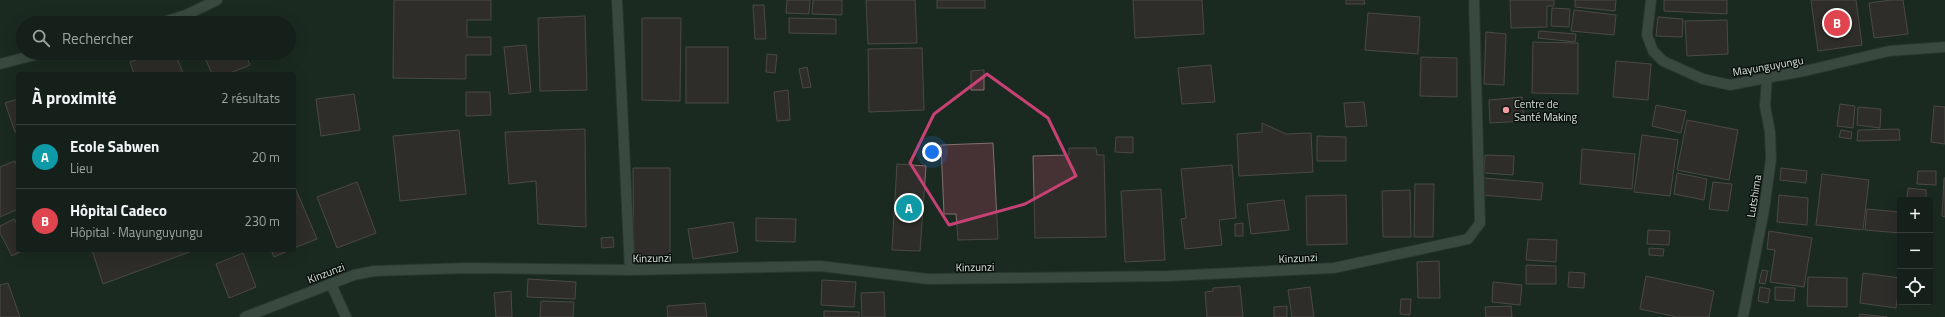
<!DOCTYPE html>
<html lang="fr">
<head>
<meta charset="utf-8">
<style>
  :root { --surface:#142019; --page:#212d26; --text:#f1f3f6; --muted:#9da3a2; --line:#333e38; --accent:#f49aa2 }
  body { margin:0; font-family:"Titillium Web",sans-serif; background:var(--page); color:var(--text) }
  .controls { position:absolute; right:12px; bottom:12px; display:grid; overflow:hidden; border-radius:4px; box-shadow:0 4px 16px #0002 }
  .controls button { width:36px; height:36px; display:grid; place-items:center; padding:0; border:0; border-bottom:1px solid var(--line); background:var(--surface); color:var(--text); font:20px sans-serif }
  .you { position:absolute; left:932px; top:152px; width:14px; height:14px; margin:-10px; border:3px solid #fff; border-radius:50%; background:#1a73e8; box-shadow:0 0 0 6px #1a73e833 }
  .badge { display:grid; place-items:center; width:26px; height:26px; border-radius:50%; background:var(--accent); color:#fff; font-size:13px; font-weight:700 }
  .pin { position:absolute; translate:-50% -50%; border:2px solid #fff; box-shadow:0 1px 4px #0006 }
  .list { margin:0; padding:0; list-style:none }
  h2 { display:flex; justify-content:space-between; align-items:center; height:52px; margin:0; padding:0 16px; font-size:17px }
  h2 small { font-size:13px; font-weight:400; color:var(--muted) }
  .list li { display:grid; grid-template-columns:26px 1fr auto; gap:12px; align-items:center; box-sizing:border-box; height:64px; padding:0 16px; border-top:1px solid var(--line) }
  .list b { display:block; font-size:15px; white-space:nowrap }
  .list p { margin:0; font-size:13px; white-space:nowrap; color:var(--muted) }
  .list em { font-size:13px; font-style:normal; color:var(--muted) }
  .icon { flex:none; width:22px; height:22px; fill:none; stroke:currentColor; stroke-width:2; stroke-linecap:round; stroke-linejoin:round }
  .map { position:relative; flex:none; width:1945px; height:317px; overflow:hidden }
  .search { position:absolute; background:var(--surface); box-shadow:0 4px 16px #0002; left:16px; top:16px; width:280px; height:44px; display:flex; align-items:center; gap:10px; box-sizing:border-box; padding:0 14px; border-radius:22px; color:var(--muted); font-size:15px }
  .panel { position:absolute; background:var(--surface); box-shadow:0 4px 16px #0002; left:16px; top:72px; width:280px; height:180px; border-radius:4px }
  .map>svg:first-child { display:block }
</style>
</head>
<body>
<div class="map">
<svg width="1945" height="317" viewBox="0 0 1945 317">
  <rect width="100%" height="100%" fill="#1b2a21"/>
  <g fill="#463234" stroke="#846e6f">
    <polygon points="394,0 491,0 491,20 467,20 467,37 491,37 491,55 466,55 466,79 393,78"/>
    <polygon points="787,0 810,0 809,14 786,13"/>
    <polygon points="813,0 842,0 842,15 812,14"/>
    <polygon points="866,0 915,0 917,43 868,44"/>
    <rect x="937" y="0" width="48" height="8"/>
    <polygon points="1133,0 1202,0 1204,34 1135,38"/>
    <polygon points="1346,0 1364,0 1365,4 1346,4"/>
    <polygon points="1510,0 1554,0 1554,6 1547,6 1547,27 1511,28"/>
    <polygon points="1575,0 1616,0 1615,11 1575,7"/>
    <polygon points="1664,0 1727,0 1727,14 1664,11"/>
    <polygon points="1811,0 1856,0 1862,45 1818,51"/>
    <polygon points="1891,0 1903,0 1908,34 1874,38 1869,3"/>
    <polygon points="753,5 764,5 766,39 755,39"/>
    <polygon points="1552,8 1570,9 1569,27 1551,26"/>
    <polygon points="1574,10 1616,15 1614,35 1571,31"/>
    <polygon points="1368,13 1420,17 1418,54 1365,50"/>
    <polygon points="585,16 587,90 540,91 538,18"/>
    <polygon points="1658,17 1683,19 1682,37 1656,36"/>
    <polygon points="642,18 681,18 680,101 642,100"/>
    <polygon points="789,18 836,19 836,34 789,33"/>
    <polygon points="1727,20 1728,54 1687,56 1685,21"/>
    <polygon points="1539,31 1576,34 1575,42 1538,38"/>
    <polygon points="1486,32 1506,34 1504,85 1484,84"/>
    <polygon points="1533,42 1578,43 1578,94 1532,93"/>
    <polygon points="526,45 531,92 509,94 504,47"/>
    <rect x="686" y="47" width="42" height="56"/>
    <polygon points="922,48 924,110 869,112 868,49"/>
    <polygon points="154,53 175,53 183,73 134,74 130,62"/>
    <polygon points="203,53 245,53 250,65 228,74 212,74"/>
    <polygon points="767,54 777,55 775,73 766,72"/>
    <polygon points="1421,57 1457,58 1457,97 1420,96"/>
    <polygon points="1616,61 1651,64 1648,100 1613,97"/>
    <polygon points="1211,65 1215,102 1182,104 1178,68"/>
    <polygon points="807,67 811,87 803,88 799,69"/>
    <polygon points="984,70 984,90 971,90 971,71"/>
    <polygon points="788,90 790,120 777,121 774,92"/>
    <polygon points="466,92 490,92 491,115 466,116"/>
    <polygon points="354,94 360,130 321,136 316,99"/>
    <polygon points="1522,97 1524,121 1490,123 1489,100"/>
    <polygon points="18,99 18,131 15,132 5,103"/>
    <polygon points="1364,102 1367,126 1346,127 1344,103"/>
    <polygon points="1840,104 1855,106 1853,128 1837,126"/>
    <polygon points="1656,105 1686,111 1681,133 1652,126"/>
    <polygon points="1934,106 1945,107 1945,144 1931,142"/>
    <polygon points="1858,107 1881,109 1880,128 1857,125"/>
    <polygon points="1687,120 1738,130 1729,180 1677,170"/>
    <polygon points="1262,123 1286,134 1311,133 1313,172 1239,176 1237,134 1262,132"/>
    <polygon points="585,129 586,227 538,224 536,181 509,184 505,132"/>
    <polygon points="1899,129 1900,140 1857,141 1858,130"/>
    <polygon points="459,130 466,194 400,201 393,136"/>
    <polygon points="1841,130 1852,132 1851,139 1839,137"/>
    <polygon points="1642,135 1678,140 1670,196 1634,192"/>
    <polygon points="1317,136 1346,137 1346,161 1317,161"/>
    <polygon points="1116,137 1133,137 1133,153 1115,152"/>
    <polygon points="993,143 998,239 958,240 956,214 944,214 941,145"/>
    <polygon points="1069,148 1096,148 1097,155 1104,155 1106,237 1035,238 1033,156 1069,155"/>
    <polygon points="1582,149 1635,154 1632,189 1580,184"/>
    <polygon points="1485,155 1514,156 1513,175 1484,173"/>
    <polygon points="15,161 18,168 18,209 0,217 0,167"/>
    <polygon points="897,164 926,166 920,251 892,250"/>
    <polygon points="1232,165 1236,218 1219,220 1222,245 1185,249 1181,219 1186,218 1181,169"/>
    <polygon points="633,168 670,168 670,259 634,259"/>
    <polygon points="1781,168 1807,171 1806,183 1780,180"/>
    <polygon points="1918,171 1936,171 1936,185 1917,184"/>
    <polygon points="1677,173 1707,179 1704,200 1674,194"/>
    <polygon points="1822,174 1869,180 1863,230 1816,225"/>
    <polygon points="1484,178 1543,183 1541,200 1482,195"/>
    <polygon points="1944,178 1945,178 1945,217 1942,216"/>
    <polygon points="357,182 376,233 337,248 317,197"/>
    <polygon points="1713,182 1732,184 1728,211 1709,209"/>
    <polygon points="1415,184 1434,184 1433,237 1414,237"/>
    <polygon points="294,185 317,239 294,248"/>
    <polygon points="1908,188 1926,190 1926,200 1907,200"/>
    <polygon points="1161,189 1165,260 1125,262 1121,191"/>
    <polygon points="1410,190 1411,237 1383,237 1382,191"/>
    <polygon points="1346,195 1347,244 1307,245 1306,196"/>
    <polygon points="1779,195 1808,198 1807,225 1777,222"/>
    <polygon points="1284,200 1289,230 1251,234 1247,204"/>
    <polygon points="1867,209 1900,212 1900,233 1865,230"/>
    <polygon points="756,218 796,219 795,242 756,241"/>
    <polygon points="14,219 18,226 18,250 24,250 12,256 0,233 0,226"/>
    <polygon points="733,222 738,252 693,259 688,229"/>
    <polygon points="1243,223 1243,236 1235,236 1235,224"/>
    <polygon points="1648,230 1670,231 1669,245 1647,244"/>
    <polygon points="1769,231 1812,238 1804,287 1770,282 1775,250 1767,249"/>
    <polygon points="613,237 614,247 602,248 601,238"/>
    <polygon points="1528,239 1557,240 1556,262 1526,260"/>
    <polygon points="1649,248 1664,249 1663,256 1649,255"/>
    <polygon points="92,250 192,250 192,251 103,284"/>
    <polygon points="271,250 290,250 274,257"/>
    <polygon points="243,253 256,287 229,298 216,264"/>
    <polygon points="1439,261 1440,298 1418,298 1417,262"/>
    <polygon points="1526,265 1556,266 1556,284 1526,284"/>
    <polygon points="1762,270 1768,271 1765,284 1759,283"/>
    <polygon points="1569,272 1585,273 1584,288 1568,287"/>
    <polygon points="1863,273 1900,278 1896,308 1860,303"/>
    <polygon points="1646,276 1714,291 1709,317 1677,317 1640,309"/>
    <polygon points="1808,277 1847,278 1847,307 1807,306"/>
    <polygon points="528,279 576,282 575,299 527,297"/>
    <polygon points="822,280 856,282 854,307 821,305"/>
    <polygon points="1493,282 1522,285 1520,305 1492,302"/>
    <polygon points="8,283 20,317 0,317 0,285"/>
    <polygon points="1240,286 1243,317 1207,317 1205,292 1213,291 1213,288"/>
    <polygon points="1310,287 1314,317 1292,317 1288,290"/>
    <polygon points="1760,287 1770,289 1768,303 1758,301"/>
    <polygon points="1775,287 1795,288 1794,301 1775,300"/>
    <polygon points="511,291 512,317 496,317 494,293"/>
    <polygon points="884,292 885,317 862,317 861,293"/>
    <polygon points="1401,299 1411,299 1410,315 1400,314"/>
    <polygon points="541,301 574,302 573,317 540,317"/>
    <polygon points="705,303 707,317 668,317 667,306"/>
    <polygon points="1287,306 1287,317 1274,317 1274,307"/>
    <polygon points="1511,306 1512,317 1486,317 1485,307"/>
    <polygon points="824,311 859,312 859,317 824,317"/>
    <polygon points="1860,314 1887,317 1859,317"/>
  </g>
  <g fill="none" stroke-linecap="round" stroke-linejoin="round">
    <g stroke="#38453c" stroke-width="12">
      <g id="lane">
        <polyline points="617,0 630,270"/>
        <polyline points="160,23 186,15 217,0"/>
        <polyline points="0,64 43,53"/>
        <polyline points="331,284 346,317"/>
        <polyline points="245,317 354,275 374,271 468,268 630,270 820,266 928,279 1168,276 1334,268 1468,239 1480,223 1474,0"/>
      </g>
    </g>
    <g stroke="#38453c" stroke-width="12">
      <g id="street">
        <polyline points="1651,0 1647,35 1653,51 1663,61 1703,79 1730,85 1809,70 1889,51 1945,47"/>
        <polyline points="1743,317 1764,210 1771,159 1770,132 1765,106 1767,77"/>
      </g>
    </g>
    <use href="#lane" stroke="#5e6f64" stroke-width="10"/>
    <use href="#street" stroke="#5e6f64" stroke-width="10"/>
  </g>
  <path d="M0 0H1945V317H0ZM987,74L1048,118L1076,176L1025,204L949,225L910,163L934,114Z" fill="#1b2a21" fill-opacity=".55" fill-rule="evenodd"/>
  <path fill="none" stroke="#c74175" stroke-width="3" stroke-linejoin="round" d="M987,74L1048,118L1076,176L1025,204L949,225L910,163L934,114Z"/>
  <circle fill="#f49aa2" stroke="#0a110d" stroke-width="1.5" cx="1506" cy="110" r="4"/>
  <g text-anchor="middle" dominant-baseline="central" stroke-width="3" stroke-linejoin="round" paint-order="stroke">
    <g font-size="11" fill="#d9e3dc" stroke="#0a110d">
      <text transform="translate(1768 66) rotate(-10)">Mayunguyungu</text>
      <text transform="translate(1754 196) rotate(-81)">Lutshima</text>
      <text transform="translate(652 258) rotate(-1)">Kinzunzi</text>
      <text transform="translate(1298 258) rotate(-3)">Kinzunzi</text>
      <text transform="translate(975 267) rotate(-1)">Kinzunzi</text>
      <text transform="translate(326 273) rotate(-21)">Kinzunzi</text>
    </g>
    <g font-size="11" fill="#d9e3dc" stroke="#0a110d" text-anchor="start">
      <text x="1514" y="104">Centre de<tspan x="1514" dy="13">Santé Making</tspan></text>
    </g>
  </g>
</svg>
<div class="controls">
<button>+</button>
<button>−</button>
<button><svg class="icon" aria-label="locate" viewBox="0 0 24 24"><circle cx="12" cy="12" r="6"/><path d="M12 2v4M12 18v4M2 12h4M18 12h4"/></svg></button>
</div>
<div class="you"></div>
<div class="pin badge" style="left:909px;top:208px;background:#0f9aa8">A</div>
<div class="pin badge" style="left:1837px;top:23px;background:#e0444e">B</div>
<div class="search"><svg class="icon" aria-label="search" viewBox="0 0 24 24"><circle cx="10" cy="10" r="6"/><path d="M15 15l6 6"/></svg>Rechercher</div>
<section class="panel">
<h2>À proximité<small>2 résultats</small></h2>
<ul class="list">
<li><span class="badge" style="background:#0f9aa8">A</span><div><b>Ecole Sabwen</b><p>Lieu</p></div><em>20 m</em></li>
<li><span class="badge" style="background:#e0444e">B</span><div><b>Hôpital Cadeco</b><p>Hôpital · Mayunguyungu</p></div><em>230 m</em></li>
</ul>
</section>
</div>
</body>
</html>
